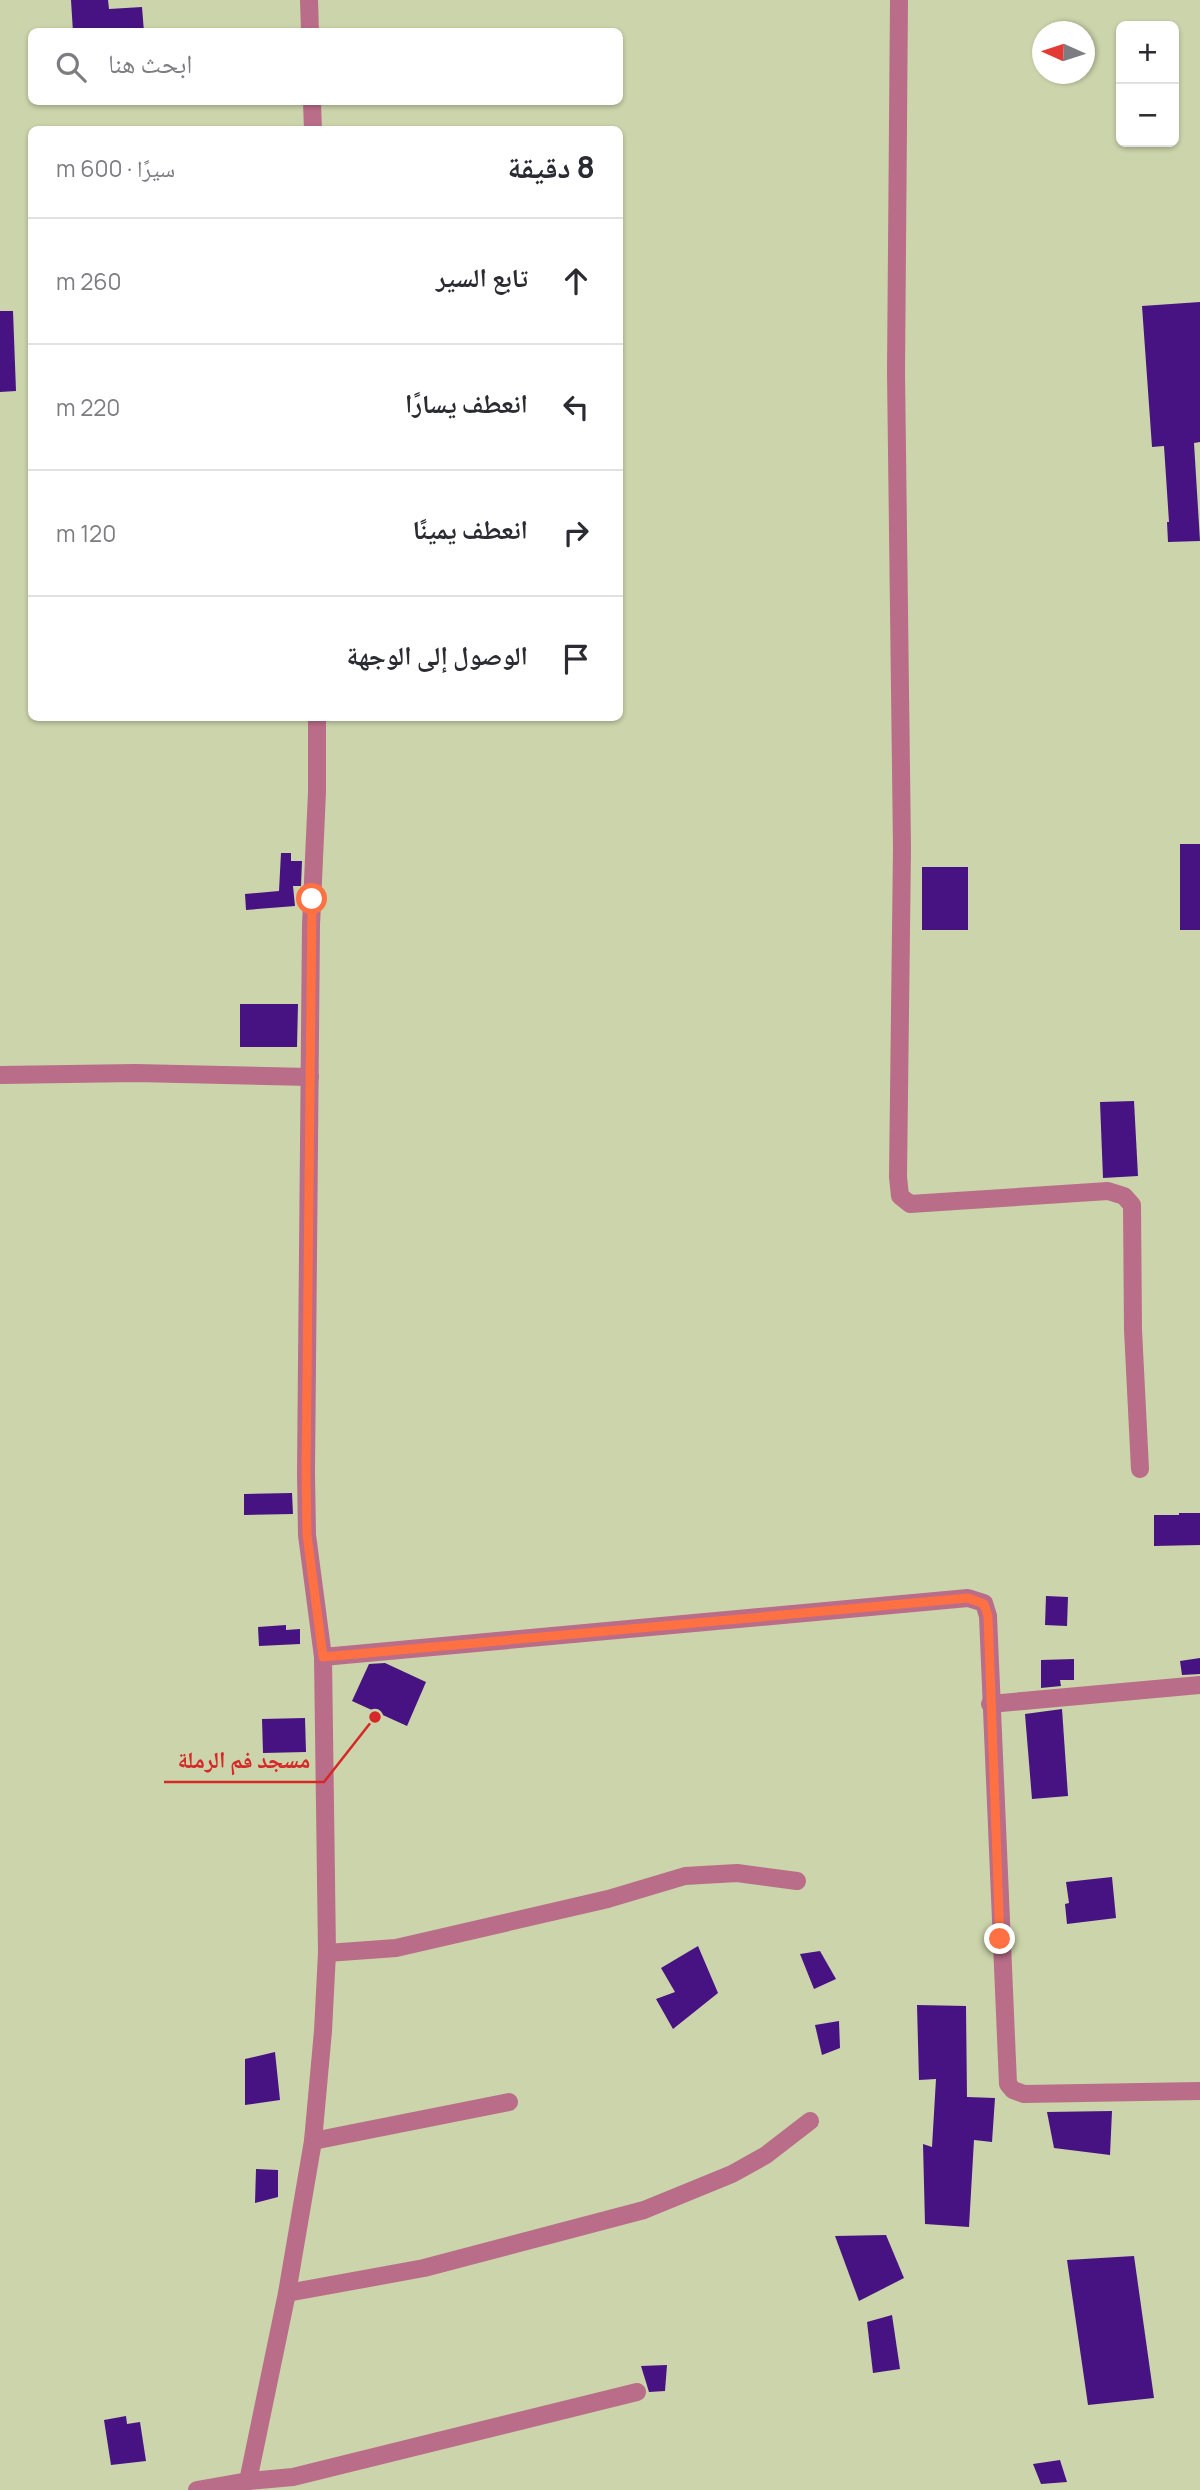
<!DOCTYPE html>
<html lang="ar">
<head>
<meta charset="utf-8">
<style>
  :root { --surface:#fff; --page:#f2f2f3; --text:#2b2b33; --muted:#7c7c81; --line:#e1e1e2 }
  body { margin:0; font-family:Manrope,"Noto Naskh Arabic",sans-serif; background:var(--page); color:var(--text); direction:rtl }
  .controls { position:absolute; right:21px; top:21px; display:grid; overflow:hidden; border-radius:10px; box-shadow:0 2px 5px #0004 }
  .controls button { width:63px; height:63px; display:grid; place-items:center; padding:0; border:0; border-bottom:2px solid var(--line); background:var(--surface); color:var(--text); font:35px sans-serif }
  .compass { position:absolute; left:1032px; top:21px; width:63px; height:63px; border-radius:50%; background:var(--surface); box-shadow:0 2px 5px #0004; rotate:273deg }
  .stop { position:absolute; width:21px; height:21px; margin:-16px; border:5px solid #ff7043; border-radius:50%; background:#fff }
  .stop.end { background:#ff7043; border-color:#fff; box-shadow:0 2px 7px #0008 }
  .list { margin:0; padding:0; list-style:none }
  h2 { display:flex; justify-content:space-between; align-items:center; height:91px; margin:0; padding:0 28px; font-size:30px }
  h2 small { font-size:23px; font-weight:400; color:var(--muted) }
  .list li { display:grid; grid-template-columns:46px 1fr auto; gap:21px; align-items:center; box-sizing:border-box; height:126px; padding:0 28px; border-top:2px solid var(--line) }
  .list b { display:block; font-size:26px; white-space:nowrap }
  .list em { font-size:23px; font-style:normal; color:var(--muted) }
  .icon { flex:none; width:38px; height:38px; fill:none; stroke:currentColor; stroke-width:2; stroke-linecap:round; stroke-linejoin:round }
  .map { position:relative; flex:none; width:1200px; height:2490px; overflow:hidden; direction:ltr }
  .search { position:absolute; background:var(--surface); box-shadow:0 2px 5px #0004; left:28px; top:28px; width:595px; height:77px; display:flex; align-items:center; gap:18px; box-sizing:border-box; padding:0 24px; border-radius:10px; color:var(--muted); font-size:26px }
  .panel { position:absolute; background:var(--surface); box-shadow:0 2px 5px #0004; left:28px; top:126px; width:595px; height:595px; border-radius:10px; direction:rtl }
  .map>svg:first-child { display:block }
</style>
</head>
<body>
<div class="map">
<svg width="1200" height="2490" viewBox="0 0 1200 2490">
  <rect width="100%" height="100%" fill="#cbd4ab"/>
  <g fill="#471383">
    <polygon points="71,0 108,0 109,9 142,7 144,32 73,32"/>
    <polygon points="1200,302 1200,442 1194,443 1200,541 1168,542 1167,522 1169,522 1164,446 1152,447 1142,306"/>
    <polygon points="0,311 13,311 16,391 0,392"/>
    <rect x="1180" y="844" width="20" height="86"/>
    <polygon points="281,853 291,853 291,861 302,861 301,886 293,886 295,906 246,910 245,894 279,891"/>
    <rect x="922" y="867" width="46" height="63"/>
    <polygon points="240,1004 298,1004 297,1047 240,1047"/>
    <polygon points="1134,1101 1138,1176 1103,1178 1100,1102"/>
    <polygon points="292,1493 293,1514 244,1515 244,1494"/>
    <polygon points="1179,1513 1200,1513 1200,1545 1154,1546 1154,1515 1179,1515"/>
    <polygon points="1046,1596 1068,1597 1067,1626 1045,1625"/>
    <polygon points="286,1625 286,1630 300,1629 300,1644 259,1646 258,1627"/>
    <polygon points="1200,1658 1200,1674 1182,1675 1180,1661"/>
    <polygon points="1074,1659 1074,1680 1060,1680 1061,1686 1041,1688 1041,1660"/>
    <polygon points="385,1663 426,1682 407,1726 352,1701 369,1664"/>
    <polygon points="1062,1709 1068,1796 1032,1799 1025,1714"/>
    <polygon points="305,1718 306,1752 263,1753 262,1719"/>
    <polygon points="1112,1877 1116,1918 1067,1924 1065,1904 1069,1903 1066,1882"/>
    <polygon points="698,1946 718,1993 673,2029 656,1999 675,1992 661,1968"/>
    <polygon points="820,1951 836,1979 814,1989 800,1954"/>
    <polygon points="917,2005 966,2006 967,2097 995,2098 992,2142 974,2140 969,2227 925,2224 923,2144 932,2147 936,2079 919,2080"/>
    <polygon points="839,2021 840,2048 822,2055 815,2025"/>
    <polygon points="275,2052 280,2100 245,2105 245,2059"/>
    <polygon points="1112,2111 1110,2155 1054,2148 1047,2112"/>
    <polygon points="256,2169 278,2170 278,2197 255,2203"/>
    <polygon points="886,2235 904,2278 859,2301 835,2236"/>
    <polygon points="1134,2256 1154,2398 1088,2405 1067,2260"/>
    <polygon points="892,2315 900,2369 873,2373 867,2322"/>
    <polygon points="667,2365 665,2391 649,2392 641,2366"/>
    <polygon points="126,2416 127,2424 140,2422 146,2461 111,2465 104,2420"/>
    <polygon points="1060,2460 1067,2482 1041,2484 1033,2464"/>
  </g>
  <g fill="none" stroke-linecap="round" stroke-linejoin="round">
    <g stroke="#b96d88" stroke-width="18">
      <polyline points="309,0 310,32"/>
      <polyline points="899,0 896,372 902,848 898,1177 900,1196 910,1204 1108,1191 1124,1196 1132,1205 1133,1330 1140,1469"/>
      <polyline points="312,102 313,130"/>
      <polyline points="0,1075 136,1073 310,1077"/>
      <polyline points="323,1657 968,1598 984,1603 988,1616 1008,2084 1013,2090 1024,2094 1200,2091"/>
      <polyline points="990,1704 1200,1685"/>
      <polyline points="327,1953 396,1948 608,1899 685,1876 737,1873 797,1881"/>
      <polyline points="313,2141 509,2102"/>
      <polyline points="287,2293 424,2268 644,2210 732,2174 766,2155 810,2121"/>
      <polyline points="248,2481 293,2477 637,2392"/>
      <polyline points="197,2490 248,2481 287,2293 313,2141 323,2031 327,1953 323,1657 307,1535 306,1473 311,925 317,792 317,718"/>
    </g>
  </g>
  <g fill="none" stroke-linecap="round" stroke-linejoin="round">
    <polyline stroke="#ff7043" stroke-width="9" points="312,899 306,1473 307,1535 323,1657 968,1598 984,1604 988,1616 1000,1939"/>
  </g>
  <path fill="none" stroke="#d62828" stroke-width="2.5" d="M375 1717L324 1782H164"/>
  <circle fill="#d62828" stroke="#cbd4ab" stroke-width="2.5" cx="375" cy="1717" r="7"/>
  <g font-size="23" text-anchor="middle" font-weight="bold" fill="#d62828" stroke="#cbd4ab" stroke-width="7" stroke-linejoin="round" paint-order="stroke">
    <text x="244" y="1768">مسجد فم الرملة</text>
  </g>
</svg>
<div class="controls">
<button>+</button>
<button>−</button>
</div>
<svg class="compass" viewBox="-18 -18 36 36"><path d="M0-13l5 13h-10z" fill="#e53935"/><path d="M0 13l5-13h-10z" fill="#7c7c81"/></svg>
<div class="stop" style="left:312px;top:899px"></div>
<div class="stop end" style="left:1000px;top:1939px"></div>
<div class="search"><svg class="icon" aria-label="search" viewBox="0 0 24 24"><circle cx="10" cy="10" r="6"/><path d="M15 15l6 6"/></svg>ابحث هنا</div>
<section class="panel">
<h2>8 دقيقة<small>سيرًا · 600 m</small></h2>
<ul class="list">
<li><svg class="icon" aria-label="ahead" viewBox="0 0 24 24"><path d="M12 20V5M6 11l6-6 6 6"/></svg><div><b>تابع السير</b></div><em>260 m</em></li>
<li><svg class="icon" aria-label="left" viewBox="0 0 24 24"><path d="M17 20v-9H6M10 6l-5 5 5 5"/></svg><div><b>انعطف يسارًا</b></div><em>220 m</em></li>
<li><svg class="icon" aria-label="right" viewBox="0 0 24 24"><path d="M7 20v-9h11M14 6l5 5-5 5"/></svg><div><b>انعطف يمينًا</b></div><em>120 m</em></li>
<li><svg class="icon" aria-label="arrive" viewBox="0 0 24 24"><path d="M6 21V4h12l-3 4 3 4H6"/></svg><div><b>الوصول إلى الوجهة</b></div></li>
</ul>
</section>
</div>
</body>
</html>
